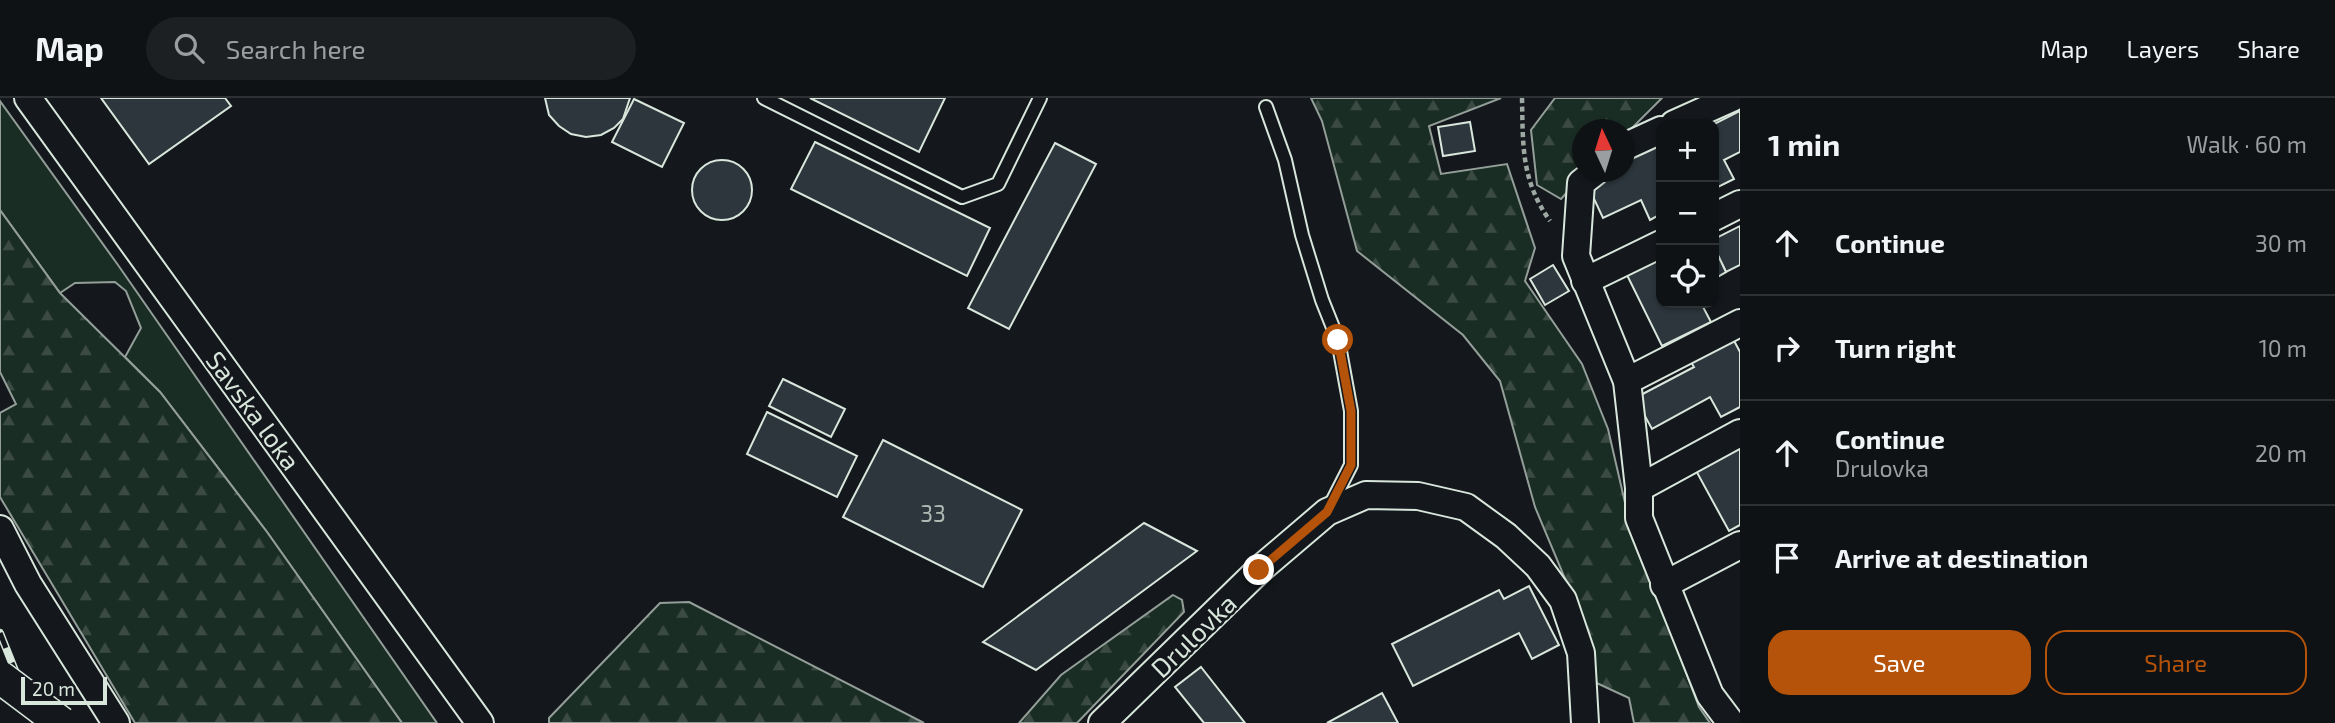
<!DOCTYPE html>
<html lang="en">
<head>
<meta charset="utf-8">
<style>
  :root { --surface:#0f1215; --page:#1d2022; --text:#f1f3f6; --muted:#9b9ea0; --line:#2f3234; --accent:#b45309 }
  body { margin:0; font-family:"Exo 2",sans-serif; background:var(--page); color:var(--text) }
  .controls { position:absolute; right:21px; top:21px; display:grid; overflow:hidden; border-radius:14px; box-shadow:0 2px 5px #0004 }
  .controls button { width:63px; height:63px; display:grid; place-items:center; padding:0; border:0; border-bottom:2px solid var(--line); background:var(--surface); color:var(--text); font:35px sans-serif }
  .compass { position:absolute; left:1572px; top:21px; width:63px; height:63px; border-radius:50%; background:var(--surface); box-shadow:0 2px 5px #0004; rotate:356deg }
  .scale { position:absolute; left:21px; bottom:18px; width:86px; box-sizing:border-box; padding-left:7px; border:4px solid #d8e6dc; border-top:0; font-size:19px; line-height:24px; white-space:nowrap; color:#d8e6dc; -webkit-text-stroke:5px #14181c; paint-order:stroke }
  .stop { position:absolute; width:21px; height:21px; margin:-16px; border:5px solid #b45309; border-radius:50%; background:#fff }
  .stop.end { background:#b45309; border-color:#fff; box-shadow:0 2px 7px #0008 }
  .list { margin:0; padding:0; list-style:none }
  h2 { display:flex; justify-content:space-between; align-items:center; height:91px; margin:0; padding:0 28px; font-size:30px }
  h2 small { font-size:23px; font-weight:400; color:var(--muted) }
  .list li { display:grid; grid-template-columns:46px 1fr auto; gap:21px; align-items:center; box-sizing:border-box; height:105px; padding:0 28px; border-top:2px solid var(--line) }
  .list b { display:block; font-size:26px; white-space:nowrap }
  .list p { margin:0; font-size:23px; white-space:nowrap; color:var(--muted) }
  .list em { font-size:23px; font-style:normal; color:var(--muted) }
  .actions { display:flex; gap:14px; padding:21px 28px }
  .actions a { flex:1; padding:16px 0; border:2px solid var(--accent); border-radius:21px; text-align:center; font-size:24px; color:var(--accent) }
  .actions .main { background:var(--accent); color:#fff }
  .icon { flex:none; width:38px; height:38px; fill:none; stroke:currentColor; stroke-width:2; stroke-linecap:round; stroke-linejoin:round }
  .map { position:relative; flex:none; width:1740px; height:625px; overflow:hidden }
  header { display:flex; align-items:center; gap:42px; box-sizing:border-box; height:98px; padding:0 35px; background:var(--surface); border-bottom:2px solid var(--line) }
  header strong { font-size:33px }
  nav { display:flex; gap:38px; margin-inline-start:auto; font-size:24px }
  .search { width:490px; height:63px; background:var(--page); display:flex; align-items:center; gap:18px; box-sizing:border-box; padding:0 24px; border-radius:38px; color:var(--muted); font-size:26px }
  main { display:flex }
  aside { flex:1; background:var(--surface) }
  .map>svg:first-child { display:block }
</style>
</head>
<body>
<header>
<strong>Map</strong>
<div class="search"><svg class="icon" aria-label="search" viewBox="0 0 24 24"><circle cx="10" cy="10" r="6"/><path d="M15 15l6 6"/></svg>Search here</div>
<nav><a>Map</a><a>Layers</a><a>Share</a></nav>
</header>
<main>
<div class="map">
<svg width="1740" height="625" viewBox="0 0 1740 625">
  <defs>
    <pattern id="forest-firs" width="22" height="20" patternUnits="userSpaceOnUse" patternTransform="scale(1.75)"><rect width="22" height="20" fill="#1a2d24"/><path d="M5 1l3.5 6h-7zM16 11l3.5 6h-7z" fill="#3b4b43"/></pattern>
  </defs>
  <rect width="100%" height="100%" fill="#14181c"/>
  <polygon fill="#1a2d24" stroke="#939e99" stroke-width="2" points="0,3 118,167 437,625 402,625 267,434 160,294 125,259 141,230 126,193 115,184 75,185 60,195 0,112"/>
  <g fill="url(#forest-firs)" stroke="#939e99" stroke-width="2">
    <polygon points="1311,0 1501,0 1429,28 1441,76 1507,66 1535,150 1525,183 1582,266 1608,331 1629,422 1699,609 1710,625 1634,625 1629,600 1588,581 1574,502 1535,409 1500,283 1463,237 1357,153 1322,23"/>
    <polygon points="1555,0 1662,0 1625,37 1624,32 1582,32 1582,74 1586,74 1561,101 1537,87 1531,32"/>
    <polygon points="0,112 60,195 160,294 267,434 402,625 135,625 0,399 0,315 16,306 0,274"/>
    <polygon points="1173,497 1182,502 1184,514 1077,625 1019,625 1061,577"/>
    <polygon points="689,504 924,625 549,625 549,620 660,505"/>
  </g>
  <g fill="#2c363c" stroke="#d8e6dc" stroke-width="2">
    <polygon points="101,0 225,0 231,8 149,66"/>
    <polygon points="545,0 630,0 623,21 614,30 601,37 586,39 571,36 559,28 549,17"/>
    <polygon points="810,0 945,0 919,54"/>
    <polygon points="634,1 684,25 662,69 612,44"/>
    <polygon points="1740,13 1740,54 1724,62 1734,81 1714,91 1714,26"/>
    <polygon points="1470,24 1475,53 1443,58 1438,29"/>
    <polygon points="1661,42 1661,116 1650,122 1641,102 1603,120 1588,88 1619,74 1624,74 1624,60"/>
    <polygon points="815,44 990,130 967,178 791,91"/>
    <polygon points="1055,45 1096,66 1009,231 968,210"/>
    <circle cx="722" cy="92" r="30"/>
    <polygon points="1740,128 1740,167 1726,174 1714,149 1714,141"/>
    <polygon points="1714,149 1726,174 1714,181"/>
    <polygon points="1661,157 1661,205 1701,205 1711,224 1662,248 1626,175"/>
    <polygon points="1553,167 1569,193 1545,207 1530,181"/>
    <polygon points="1731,237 1740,254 1740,309 1721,319 1710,299 1652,331 1635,300 1694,269 1689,261"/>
    <polygon points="783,281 845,311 831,339 769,308"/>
    <polygon points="767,314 857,358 837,399 747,356"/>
    <polygon points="883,342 1022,412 983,489 843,419"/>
    <polygon points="1740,343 1740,427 1729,433 1694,369"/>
    <polygon points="1144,425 1197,453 1036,572 983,544"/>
    <polygon points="1529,488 1559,547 1532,561 1519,535 1413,588 1392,546 1499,492 1504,501"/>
    <polygon points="1201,569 1245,625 1204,625 1175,589"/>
    <polygon points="1382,595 1398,625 1327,625"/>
  </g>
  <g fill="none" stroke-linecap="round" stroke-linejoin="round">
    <g stroke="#d8e6dc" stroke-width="16">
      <g id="service">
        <polyline points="764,0 962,99 998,86 1040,0"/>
        <polyline points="1266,9 1285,62 1302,137 1322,202 1338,242 1351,313 1351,367 1329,410"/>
      </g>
    </g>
    <g stroke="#d8e6dc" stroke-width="30">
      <g id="minor">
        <polyline points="28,0 480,625"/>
        <polyline points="1674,26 1732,0"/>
        <polyline points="1624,49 1661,32"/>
        <polyline points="1595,74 1581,85 1576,158 1627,283 1639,390 1639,420 1710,597 1731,625"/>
        <polyline points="1714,119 1740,106"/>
        <polyline points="1585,183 1661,146"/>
        <polyline points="1627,283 1740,225"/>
        <polyline points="1639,390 1740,335"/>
        <polyline points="0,431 28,486 116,625"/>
        <polyline points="1664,487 1740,447"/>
        <polyline points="1102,625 1259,472 1327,414 1366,397 1418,398 1466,409 1506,438 1538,468 1563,502 1581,555 1585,625"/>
      </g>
    </g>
    <path stroke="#9da8a2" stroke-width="4.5" stroke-dasharray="5 3.5" stroke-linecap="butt" d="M1522,0C1523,48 1521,82 1550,123"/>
    <use href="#service" stroke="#14181c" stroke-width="12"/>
    <use href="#minor" stroke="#14181c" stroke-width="26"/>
    <g stroke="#d8e6dc" stroke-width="8">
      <polyline id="rail" points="0,535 36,625"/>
    </g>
    <use href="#rail" stroke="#14181c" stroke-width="5" stroke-dasharray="16" stroke-linecap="butt"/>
    <g stroke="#d8e6dc" stroke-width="35" stroke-linecap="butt">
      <polyline id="tertiary-bridge" points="0,579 61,625"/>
    </g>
    <use href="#tertiary-bridge" stroke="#14181c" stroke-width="32"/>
  </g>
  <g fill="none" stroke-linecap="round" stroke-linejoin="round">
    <polyline stroke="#b45309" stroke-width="9" points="1259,472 1327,414 1351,367 1351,313 1338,242"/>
  </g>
  <g text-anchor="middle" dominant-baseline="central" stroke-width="5" stroke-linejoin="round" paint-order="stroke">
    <g font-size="23" fill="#adbab4">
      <text x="933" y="415">33</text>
    </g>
    <g font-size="26" fill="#d8e6dc" stroke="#14181c">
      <text transform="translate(254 312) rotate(54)">Savska loka</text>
      <text transform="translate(1193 537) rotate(-44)">Drulovka</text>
    </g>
  </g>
</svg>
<div class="controls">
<button>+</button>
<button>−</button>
<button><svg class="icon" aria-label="locate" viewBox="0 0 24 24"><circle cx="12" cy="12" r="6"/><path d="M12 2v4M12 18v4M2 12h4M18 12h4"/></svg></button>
</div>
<svg class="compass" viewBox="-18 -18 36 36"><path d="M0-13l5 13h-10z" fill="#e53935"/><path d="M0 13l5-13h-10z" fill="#9b9ea0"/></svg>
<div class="scale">20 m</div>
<div class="stop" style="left:1338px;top:242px"></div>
<div class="stop end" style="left:1259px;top:472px"></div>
</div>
<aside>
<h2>1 min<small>Walk · 60 m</small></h2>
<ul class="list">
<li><svg class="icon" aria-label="ahead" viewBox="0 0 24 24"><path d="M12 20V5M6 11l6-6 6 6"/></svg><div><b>Continue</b></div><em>30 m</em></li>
<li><svg class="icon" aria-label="right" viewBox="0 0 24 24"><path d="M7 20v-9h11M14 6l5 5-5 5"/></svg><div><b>Turn right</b></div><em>10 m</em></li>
<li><svg class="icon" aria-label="ahead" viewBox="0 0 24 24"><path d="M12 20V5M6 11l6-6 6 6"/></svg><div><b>Continue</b><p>Drulovka</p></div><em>20 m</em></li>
<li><svg class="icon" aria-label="arrive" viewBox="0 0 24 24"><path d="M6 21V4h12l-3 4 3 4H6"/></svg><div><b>Arrive at destination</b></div></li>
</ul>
<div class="actions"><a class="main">Save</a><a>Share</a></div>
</aside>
</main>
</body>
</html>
